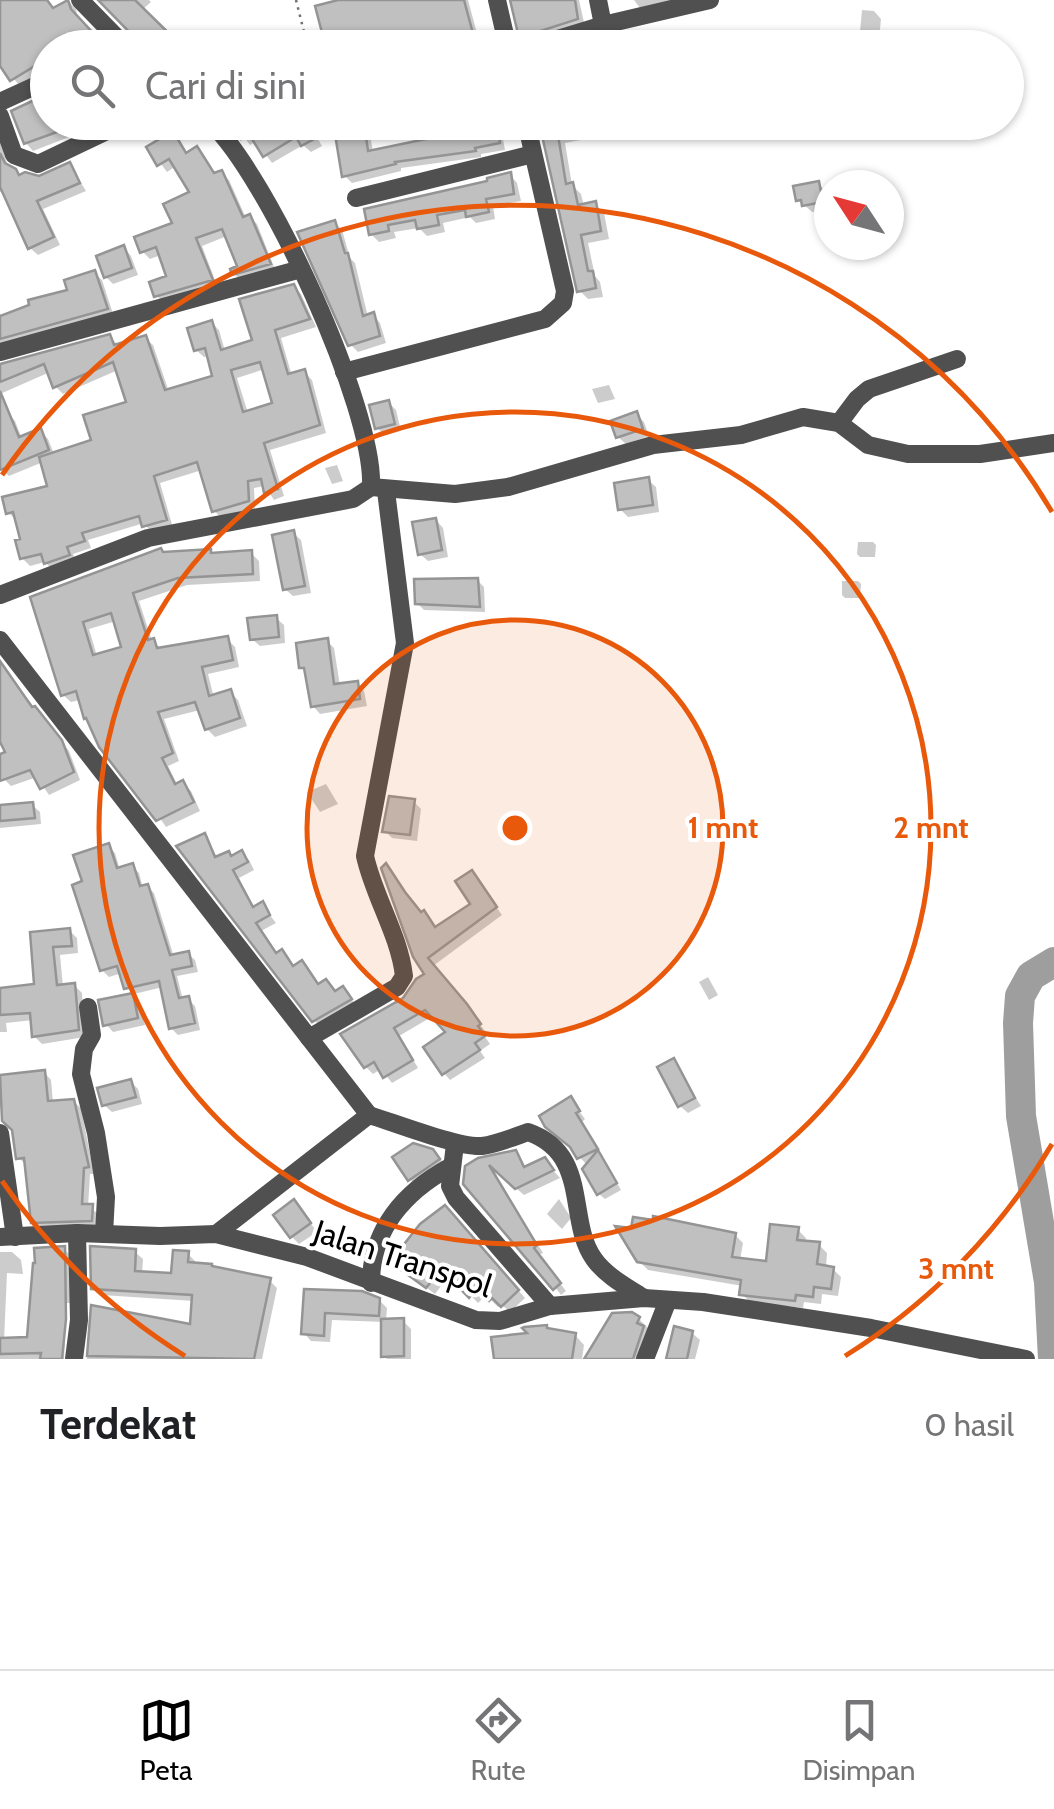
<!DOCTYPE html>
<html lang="id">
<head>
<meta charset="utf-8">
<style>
  :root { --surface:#fff; --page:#f2f2f2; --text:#202124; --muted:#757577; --line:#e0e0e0; --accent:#000 }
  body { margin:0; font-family:Cabin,sans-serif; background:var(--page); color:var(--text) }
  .compass { position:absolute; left:814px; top:170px; width:90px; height:90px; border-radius:50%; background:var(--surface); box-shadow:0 2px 8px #0004; rotate:306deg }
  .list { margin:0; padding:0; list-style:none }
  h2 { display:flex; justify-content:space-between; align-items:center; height:130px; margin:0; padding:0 40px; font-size:42px }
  h2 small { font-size:32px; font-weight:400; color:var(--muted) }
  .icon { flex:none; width:55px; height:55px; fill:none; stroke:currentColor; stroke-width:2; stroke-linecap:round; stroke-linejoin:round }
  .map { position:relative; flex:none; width:1054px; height:1359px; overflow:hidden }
  .search { position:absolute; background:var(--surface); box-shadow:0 2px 8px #0004; left:30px; right:30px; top:30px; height:110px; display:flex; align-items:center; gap:25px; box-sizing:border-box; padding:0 35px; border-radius:55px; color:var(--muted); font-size:38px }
  .sheet { height:310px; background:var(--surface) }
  nav { display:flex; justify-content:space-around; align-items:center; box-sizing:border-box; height:140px; border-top:2px solid var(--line); background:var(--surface); font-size:28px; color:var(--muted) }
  nav a { display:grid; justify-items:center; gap:5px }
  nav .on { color:var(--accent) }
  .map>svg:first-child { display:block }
</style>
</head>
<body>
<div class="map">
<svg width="1054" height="1359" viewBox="0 0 1054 1359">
  <rect width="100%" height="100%" fill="#fff"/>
  <g fill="#0003" fill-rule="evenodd">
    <polygon points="0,0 48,0 54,10 68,1 76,9 78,19 101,44 96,48 48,48 48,70 19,85 0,62"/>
    <polygon points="98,0 149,0 151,2 142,10 176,42 182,36 193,48 144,48"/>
    <polygon points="347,0 468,0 481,48 329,48"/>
    <polygon points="512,0 579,0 585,27 528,44 521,37"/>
    <polygon points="634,0 678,0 643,12"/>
    <polygon points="862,10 874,11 881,19 879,40 867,39 860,32"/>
    <polygon points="653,38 661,48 630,48 630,42"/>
    <polygon points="48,98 48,122 108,122 33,151 26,143 14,112"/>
    <polygon points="233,122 308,122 322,146 311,152 303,145 272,163 256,141 250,145"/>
    <polygon points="336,122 393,122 369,127 373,153 453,136 451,122 500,122 505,150 481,154 481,157 401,168 401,171 352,183 345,176"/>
    <polygon points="541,122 609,122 612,134 565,143 572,185 581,194 584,206 595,204 604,213 609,239 588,243 595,276 600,282 603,297 588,299 580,291"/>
    <polygon points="643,122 666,122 667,126 650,129"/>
    <polygon points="172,134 187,155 197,149 216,175 221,173 229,180 246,218 250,217 257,224 276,272 242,281 234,274 241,267 227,236 202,246 218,288 164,303 156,295 169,277 161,255 150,259 142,251 175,224 192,193 176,166 167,172 149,148"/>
    <polygon points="0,142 9,169 19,178 39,179 70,165 86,191 43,209 60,245 38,255 30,248 4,190 0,192"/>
    <polygon points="510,175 517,183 521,201 493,206 495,219 476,223 470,217 443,223 445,232 427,236 419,228 394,232 396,238 379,242 371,234 366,211 490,183"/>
    <polygon points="818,184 826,191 829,209 812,212 798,199"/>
    <polygon points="335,223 342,230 350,258 355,263 368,317 373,315 380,323 386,343 358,352 350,344"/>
    <polygon points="124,248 131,256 138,275 113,284 106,277"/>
    <polygon points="94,273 102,280 114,317 0,351 0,313 2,318 71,291"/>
    <path d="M294,287L301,294L316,327L281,338L292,376L304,372L312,380L326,433L270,450L284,496L274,500L265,486L254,488L255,508L222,518L214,511L202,470L160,483L173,528L152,533L144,523L88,540L91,548L73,554L76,562L54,571L45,562L30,566L22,558L23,540L16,520L9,513L51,487L43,462L9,476L1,469L0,416L8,413L15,421L22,439L40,431L48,439L54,454L94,442L129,404L118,370L63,394L55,386L50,372L0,394V366L110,337L119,346L145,338L153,345L169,392L215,378L209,356L204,357L196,350L212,323L219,330L225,351L255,342ZM265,369L276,404L248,413L237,378Z"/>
    <polygon points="609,385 615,399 598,403 592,389"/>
    <polygon points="388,402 396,410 401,431 385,435 377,428"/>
    <polygon points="636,414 644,422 649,436 626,444 618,437"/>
    <polygon points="337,465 343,481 332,484 325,468"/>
    <polygon points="648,480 656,487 659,512 628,517 620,509"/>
    <polygon points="436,520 443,528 448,557 428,561 420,554"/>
    <polygon points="293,533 301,540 311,593 293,596 285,589"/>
    <polygon points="858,542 873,542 876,545 875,557 860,557 857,554"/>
    <path d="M210,552L214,556L251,553L259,561L260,581L187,585L139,601L152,641L162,649L227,639L235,647L239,667L208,674L214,698L230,692L238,700L247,726L215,737L207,729L200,710L164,719L179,761L168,766L178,786L183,783L191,791L200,811L166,827L80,700L71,702L63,695L33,598ZM116,621L125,649L97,656L89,629Z"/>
    <polygon points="477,580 484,587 485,612 424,610 417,603"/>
    <polygon points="842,581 858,581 861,584 860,598 845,598 842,595"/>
    <polygon points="276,618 284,625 285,643 260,646 252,639"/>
    <polygon points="327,641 334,648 340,686 357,683 364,691 367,706 320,714 313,706 307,673 302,667"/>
    <polygon points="0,664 69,751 80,780 49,795 37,777 11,786 4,779 0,780 0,757 9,754 0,736"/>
    <polygon points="326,784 338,804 320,812 307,792"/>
    <polygon points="413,801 421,809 417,841 392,838 385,831"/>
    <polygon points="32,805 40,812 41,824 0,828 0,808"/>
    <polygon points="205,836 218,859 232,858 242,853 249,860 254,870 239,878 255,909 262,905 276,923 261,931 277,955 281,952 294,968 302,963 320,986 350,997 357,1007 322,1028 314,1020 180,847"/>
    <polygon points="108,846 115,853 120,870 132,866 139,873 143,888 147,886 154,893 174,957 188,954 195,960 198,972 177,976 183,1000 188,999 195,1006 200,1030 178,1035 171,1028 163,987 134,994 127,987 122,973 109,977 102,970 85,883"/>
    <polygon points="386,866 411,902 437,929 474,905 472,873 502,915 433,966 486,1032 483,1034 490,1044 480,1051 485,1058 450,1080 444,1073 448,1033 433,1016 399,1036 418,1068 392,1083 381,1069 373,1074 366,1067 405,1000 428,975"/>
    <polygon points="69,930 77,938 78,953 60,955 63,987 74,985 82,993 85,1037 42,1044 34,1036 33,1020 6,1023 7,1032 0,1032 0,990 37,986 32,934"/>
    <polygon points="708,977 718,995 709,1000 699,982"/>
    <polygon points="133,995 140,1003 145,1025 113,1032 106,1024"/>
    <polygon points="673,1061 701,1106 688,1113 680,1106"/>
    <polygon points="44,1072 51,1080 53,1103 73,1101 81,1108 94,1174 90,1174 88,1207 99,1214 98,1227 40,1229 33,1222 27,1166 19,1158 13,1129 2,1120 0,1077"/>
    <polygon points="131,1082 138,1089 142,1104 112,1112 104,1105"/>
    <polygon points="570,1099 585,1119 582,1122 621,1190 605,1199 599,1194 588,1166 542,1117"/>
    <polygon points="432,1152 445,1164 422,1191 410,1179"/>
    <polygon points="515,1152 527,1169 544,1160 560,1178 524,1195 489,1165 543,1253 538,1255 566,1291 561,1295 467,1168"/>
    <polygon points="559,1199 571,1218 562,1229 547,1214"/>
    <polygon points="301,1210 317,1232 299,1244 292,1237"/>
    <polygon points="453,1215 525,1298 510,1312 501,1304 498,1307 486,1295 478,1303 450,1274 435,1294 401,1269"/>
    <polygon points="655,1219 735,1235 743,1243 740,1260 768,1264 797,1229 806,1238 805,1243 819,1245 827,1253 826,1268 833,1269 841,1277 838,1296 822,1294 821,1304 804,1302 803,1308 750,1302 742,1294 743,1286 648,1270 639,1261 633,1231 655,1222"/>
    <polygon points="64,1249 72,1257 73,1303 67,1303 64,1359 0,1359 0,1252 12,1252 21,1260 23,1274 7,1273 4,1341 30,1340"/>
    <polygon points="135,1252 143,1259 142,1274 173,1276 188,1254 195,1261 195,1265 270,1281 277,1288 262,1359 87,1359 93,1308 192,1327 194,1301 101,1295 93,1288"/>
    <polygon points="307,1292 379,1300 387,1308 386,1321 403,1321 411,1329 411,1359 387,1359 384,1356 384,1322 332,1320 330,1342 311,1341 304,1333"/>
    <polygon points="639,1319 648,1328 646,1359 587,1359"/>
    <polygon points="692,1333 700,1340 695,1359 669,1359"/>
    <polygon points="575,1335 584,1345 582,1359 496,1359"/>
  </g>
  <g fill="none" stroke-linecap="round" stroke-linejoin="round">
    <polyline stroke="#9e9e9e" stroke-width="30" points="1053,1359 1049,1282 1021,1116 1018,1023 1020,996 1031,976 1054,962"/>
  </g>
  <g fill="#c0c0c0" stroke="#949494" stroke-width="2.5" fill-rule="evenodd">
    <polygon points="0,0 47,0 53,8 68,0 71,9 95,35 76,48 48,48 48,58 10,81 0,66"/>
    <polygon points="98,0 135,0 184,48 139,48 136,39"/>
    <polygon points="338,0 464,0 475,41 451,48 326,48 315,6"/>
    <polygon points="510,0 575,0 578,19 519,38"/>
    <polygon points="45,95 48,122 79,124 24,144 11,111"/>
    <polygon points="230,122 322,122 311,129 316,138 301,146 296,137 263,157 249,134 241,139"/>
    <polygon points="333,122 364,122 368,151 450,134 448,122 497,122 500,143 475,148 476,151 395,162 396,164 342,177"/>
    <polygon points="539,122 587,122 587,129 558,135 566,184 573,182 578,205 596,201 601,231 581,235 588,271 593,271 596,288 577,292"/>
    <polygon points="173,131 186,153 197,146 214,173 222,170 243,217 250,214 271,264 232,275 230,269 237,266 222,229 196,238 213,280 154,297 149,282 166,276 156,247 140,253 134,237 172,223 163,204 189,192 169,159 157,166 146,147"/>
    <polygon points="0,153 5,163 16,169 19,175 25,172 39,176 70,162 80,183 37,201 54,237 28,249 0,187"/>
    <polygon points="511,172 514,194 486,199 489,212 466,217 465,210 437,215 439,225 417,229 415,220 388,225 389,231 369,235 364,209 487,181 487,178"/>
    <polygon points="819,181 823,202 802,206 801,200 796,201 793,186"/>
    <polygon points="335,220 345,253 348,253 363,316 374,312 380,336 348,346 297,232"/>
    <polygon points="124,245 132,268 104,278 96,256"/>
    <polygon points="95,270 108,309 0,339 0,316 29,305 28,300 67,290 64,280"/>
    <path d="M294,284L310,319L275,330L288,374L305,369L320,425L264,443L278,489L264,493L261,479L248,481L249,501L212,512L197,462L154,476L167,520L142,527L139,516L82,533L85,541L67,547L70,555L44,564L41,554L20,559L15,540L20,539L13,512L6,514L2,497L47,486L39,457L91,440L83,415L126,402L113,362L53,388L44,364L0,382V364L110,334L114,345L146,335L165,390L212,376L205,348L194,351L187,328L212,320L221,350L252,340L239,299ZM260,362L272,403L243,412L231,370Z"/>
    <polygon points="0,391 19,437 41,428 49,450 0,470"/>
    <polygon points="389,400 395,424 375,429 369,405"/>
    <polygon points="637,411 643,429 616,438 610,421"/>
    <polygon points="649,477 653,505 618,510 614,483"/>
    <polygon points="436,518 442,550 418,555 412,522"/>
    <polygon points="294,530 305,586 283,590 272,535"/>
    <path d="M161,548L163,552L211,549V553L252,550L253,574L178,578L133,593L148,640L154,638L157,648L228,636L233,660L202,667L209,696L231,689L240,718L205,730L195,702L158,712L173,753L162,758L175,784L183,780L194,802L156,821L99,747L86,718L84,719L76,691L61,696L30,597ZM111,613L121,647L93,655L83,622Z"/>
    <polygon points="478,578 480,607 415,604 414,579"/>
    <polygon points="277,615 279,637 250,640 247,618"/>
    <polygon points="328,638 334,684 358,681 360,699 311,707 304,668 299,668 296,643"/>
    <polygon points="0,661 32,707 35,706 62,740 74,772 40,789 30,770 0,781 0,754 5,752 0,742"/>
    <polygon points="389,796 415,799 410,835 382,832"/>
    <polygon points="33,802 35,818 0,821 0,805"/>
    <polygon points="205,833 215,857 229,851 231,856 242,850 248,862 233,870 253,907 263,901 270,915 256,923 276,953 282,949 293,966 302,960 318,984 326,979 335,991 343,986 352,999 312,1022 176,846"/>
    <polygon points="109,843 117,868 133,863 140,886 148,884 170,955 189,951 192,966 172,970 179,998 189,996 195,1023 169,1029 159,981 124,989 117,966 100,971 72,885 82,881 73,855"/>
    <polygon points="386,863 405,892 421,912 424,910 435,927 470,904 455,881 472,870 497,907 428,958 467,1004 481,1024 478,1026 485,1036 475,1043 480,1050 442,1075 423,1047 445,1032 425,1010 394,1028 413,1060 383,1078 374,1062 364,1068 340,1034 403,998 416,979 424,974 413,957 381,868"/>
    <polygon points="70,928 72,946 53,947 57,985 75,983 79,1030 32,1037 30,1013 0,1015 0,988 34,984 30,932"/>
    <polygon points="133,993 138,1018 103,1026 98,1000"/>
    <polygon points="674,1058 695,1098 678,1107 657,1067"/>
    <polygon points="45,1070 48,1101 74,1099 89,1167 84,1168 82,1204 93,1204 92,1221 31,1223 24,1158 16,1159 12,1130 2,1121 0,1075"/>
    <polygon points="131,1079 136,1097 102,1106 97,1088"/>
    <polygon points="571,1096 580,1111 576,1113 598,1149 577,1159 570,1147 545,1127 539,1116"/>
    <polygon points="413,1143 433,1149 440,1159 408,1181 392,1157"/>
    <polygon points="516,1150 524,1167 545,1157 554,1170 515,1189 489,1165 537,1245 534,1248 561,1283 553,1290 463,1184 465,1166 478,1158"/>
    <polygon points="598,1150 617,1183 597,1195 582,1169"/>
    <polygon points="294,1199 311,1223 290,1238 273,1215"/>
    <polygon points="445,1205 519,1290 501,1307 492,1298 489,1301 477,1289 469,1298 441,1269 426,1288 390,1262 420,1224"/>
    <polygon points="653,1216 736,1233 732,1257 766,1261 770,1224 799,1227 797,1240 820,1242 817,1264 834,1267 831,1289 814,1287 813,1297 796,1295 795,1301 739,1295 741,1280 637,1262 615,1226 631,1228 633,1217 653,1220"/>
    <polygon points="65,1246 66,1319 62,1359 40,1359 41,1353 0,1354 0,1338 27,1337 33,1263 35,1263 34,1248"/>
    <polygon points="90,1246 136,1249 135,1271 171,1273 173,1250 189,1251 188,1262 212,1264 212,1266 271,1278 254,1359 87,1356 91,1305 190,1324 192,1295 91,1289"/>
    <polygon points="304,1289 362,1291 380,1298 379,1316 325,1313 324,1336 301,1334"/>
    <polygon points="632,1312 640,1317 637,1323 644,1326 633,1359 584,1359 612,1313"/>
    <polygon points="404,1318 404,1356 381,1357 381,1319"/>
    <polygon points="547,1325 547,1328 576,1333 572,1359 494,1359 491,1337 527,1333 522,1328 524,1327"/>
    <polygon points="674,1326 693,1331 687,1359 666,1359"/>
  </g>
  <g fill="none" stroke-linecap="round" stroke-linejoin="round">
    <polyline stroke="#727272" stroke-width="2.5" stroke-dasharray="2.5 5" stroke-linecap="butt" points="296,0 308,48"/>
    <g stroke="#505050" stroke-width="18">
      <polyline points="80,0 127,48"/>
      <polyline points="497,0 508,48"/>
      <polyline points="528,48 603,25 598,0"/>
      <polyline points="607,48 603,25 710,0"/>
      <polyline points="0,102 48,80"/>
      <polyline points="0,116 14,155 38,164 126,122"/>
      <polyline points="356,198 533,154"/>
      <polyline points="0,352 301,269"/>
      <polyline points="344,372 545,319 563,303 565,291 526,122"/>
      <polyline points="839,423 857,399 869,389 957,359"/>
      <polyline points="371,487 455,494 508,487 653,445 741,435 803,417 839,423 868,445 908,454 980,454 1054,443"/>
      <path d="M0,595L148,538L353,499L371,487C375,410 268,175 210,122"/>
      <polyline points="0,640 369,1115 216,1234"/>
      <polyline points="88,1007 92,1035 84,1049 81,1074 96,1133 106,1197 104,1234"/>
      <path d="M309,1038L397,987L404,976C399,934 374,897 365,856L405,643L386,491"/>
      <path d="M369,1115C395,1123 459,1148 482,1146C497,1144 514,1137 528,1132C591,1154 566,1220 594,1259C606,1276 627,1287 644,1298"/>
      <polyline points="0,1133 15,1237"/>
      <polyline points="455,1144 450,1186 456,1198 550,1306"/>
      <polyline points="0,1237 77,1233 160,1236 216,1234 307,1257 476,1320 500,1321 550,1306 644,1298 703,1302 871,1328 1026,1359"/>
      <path d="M371,1283C371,1230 404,1192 450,1167"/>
      <polyline points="74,1359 79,1320 77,1233"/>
      <polyline points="645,1359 668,1300"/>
    </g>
  </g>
  <circle cx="515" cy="828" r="208" fill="#e8590c" fill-opacity=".12"/>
  <g fill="none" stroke="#e8590c" stroke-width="5">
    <circle cx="515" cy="828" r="208"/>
    <circle cx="515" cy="828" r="416"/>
    <path d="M1052 1144A623 623 0 0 1 845 1356M185 1356A623 623 0 0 1 2 1181M2 475A623 623 0 0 1 1052 512"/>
  </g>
  <g text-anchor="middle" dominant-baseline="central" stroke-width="8" stroke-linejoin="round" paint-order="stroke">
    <g font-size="32" fill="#000" stroke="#fff">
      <text transform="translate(403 1258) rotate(18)">Jalan Transpol</text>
    </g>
  </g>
  <circle cx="515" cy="828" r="15" fill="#e8590c" stroke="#fff" stroke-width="5"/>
  <g font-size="30" text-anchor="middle" font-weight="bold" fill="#e8590c" stroke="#fff" stroke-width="8" stroke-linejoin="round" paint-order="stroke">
    <text x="723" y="838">1 mnt</text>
    <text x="931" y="838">2 mnt</text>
    <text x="956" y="1279">3 mnt</text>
  </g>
</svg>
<svg class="compass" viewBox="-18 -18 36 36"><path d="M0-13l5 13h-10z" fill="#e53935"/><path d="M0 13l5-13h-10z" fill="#757577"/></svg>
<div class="search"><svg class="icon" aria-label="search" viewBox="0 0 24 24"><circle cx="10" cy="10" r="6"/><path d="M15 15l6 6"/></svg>Cari di sini</div>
</div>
<section class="sheet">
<h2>Terdekat<small>0 hasil</small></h2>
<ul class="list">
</ul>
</section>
<nav>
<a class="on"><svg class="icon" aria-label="map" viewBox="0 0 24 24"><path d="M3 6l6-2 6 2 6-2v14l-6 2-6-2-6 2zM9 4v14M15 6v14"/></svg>Peta</a>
<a><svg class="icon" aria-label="directions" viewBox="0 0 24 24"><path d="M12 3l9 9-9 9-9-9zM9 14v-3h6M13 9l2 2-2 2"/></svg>Rute</a>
<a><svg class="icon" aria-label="saved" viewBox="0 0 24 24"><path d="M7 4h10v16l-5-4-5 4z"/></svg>Disimpan</a>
</nav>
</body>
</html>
